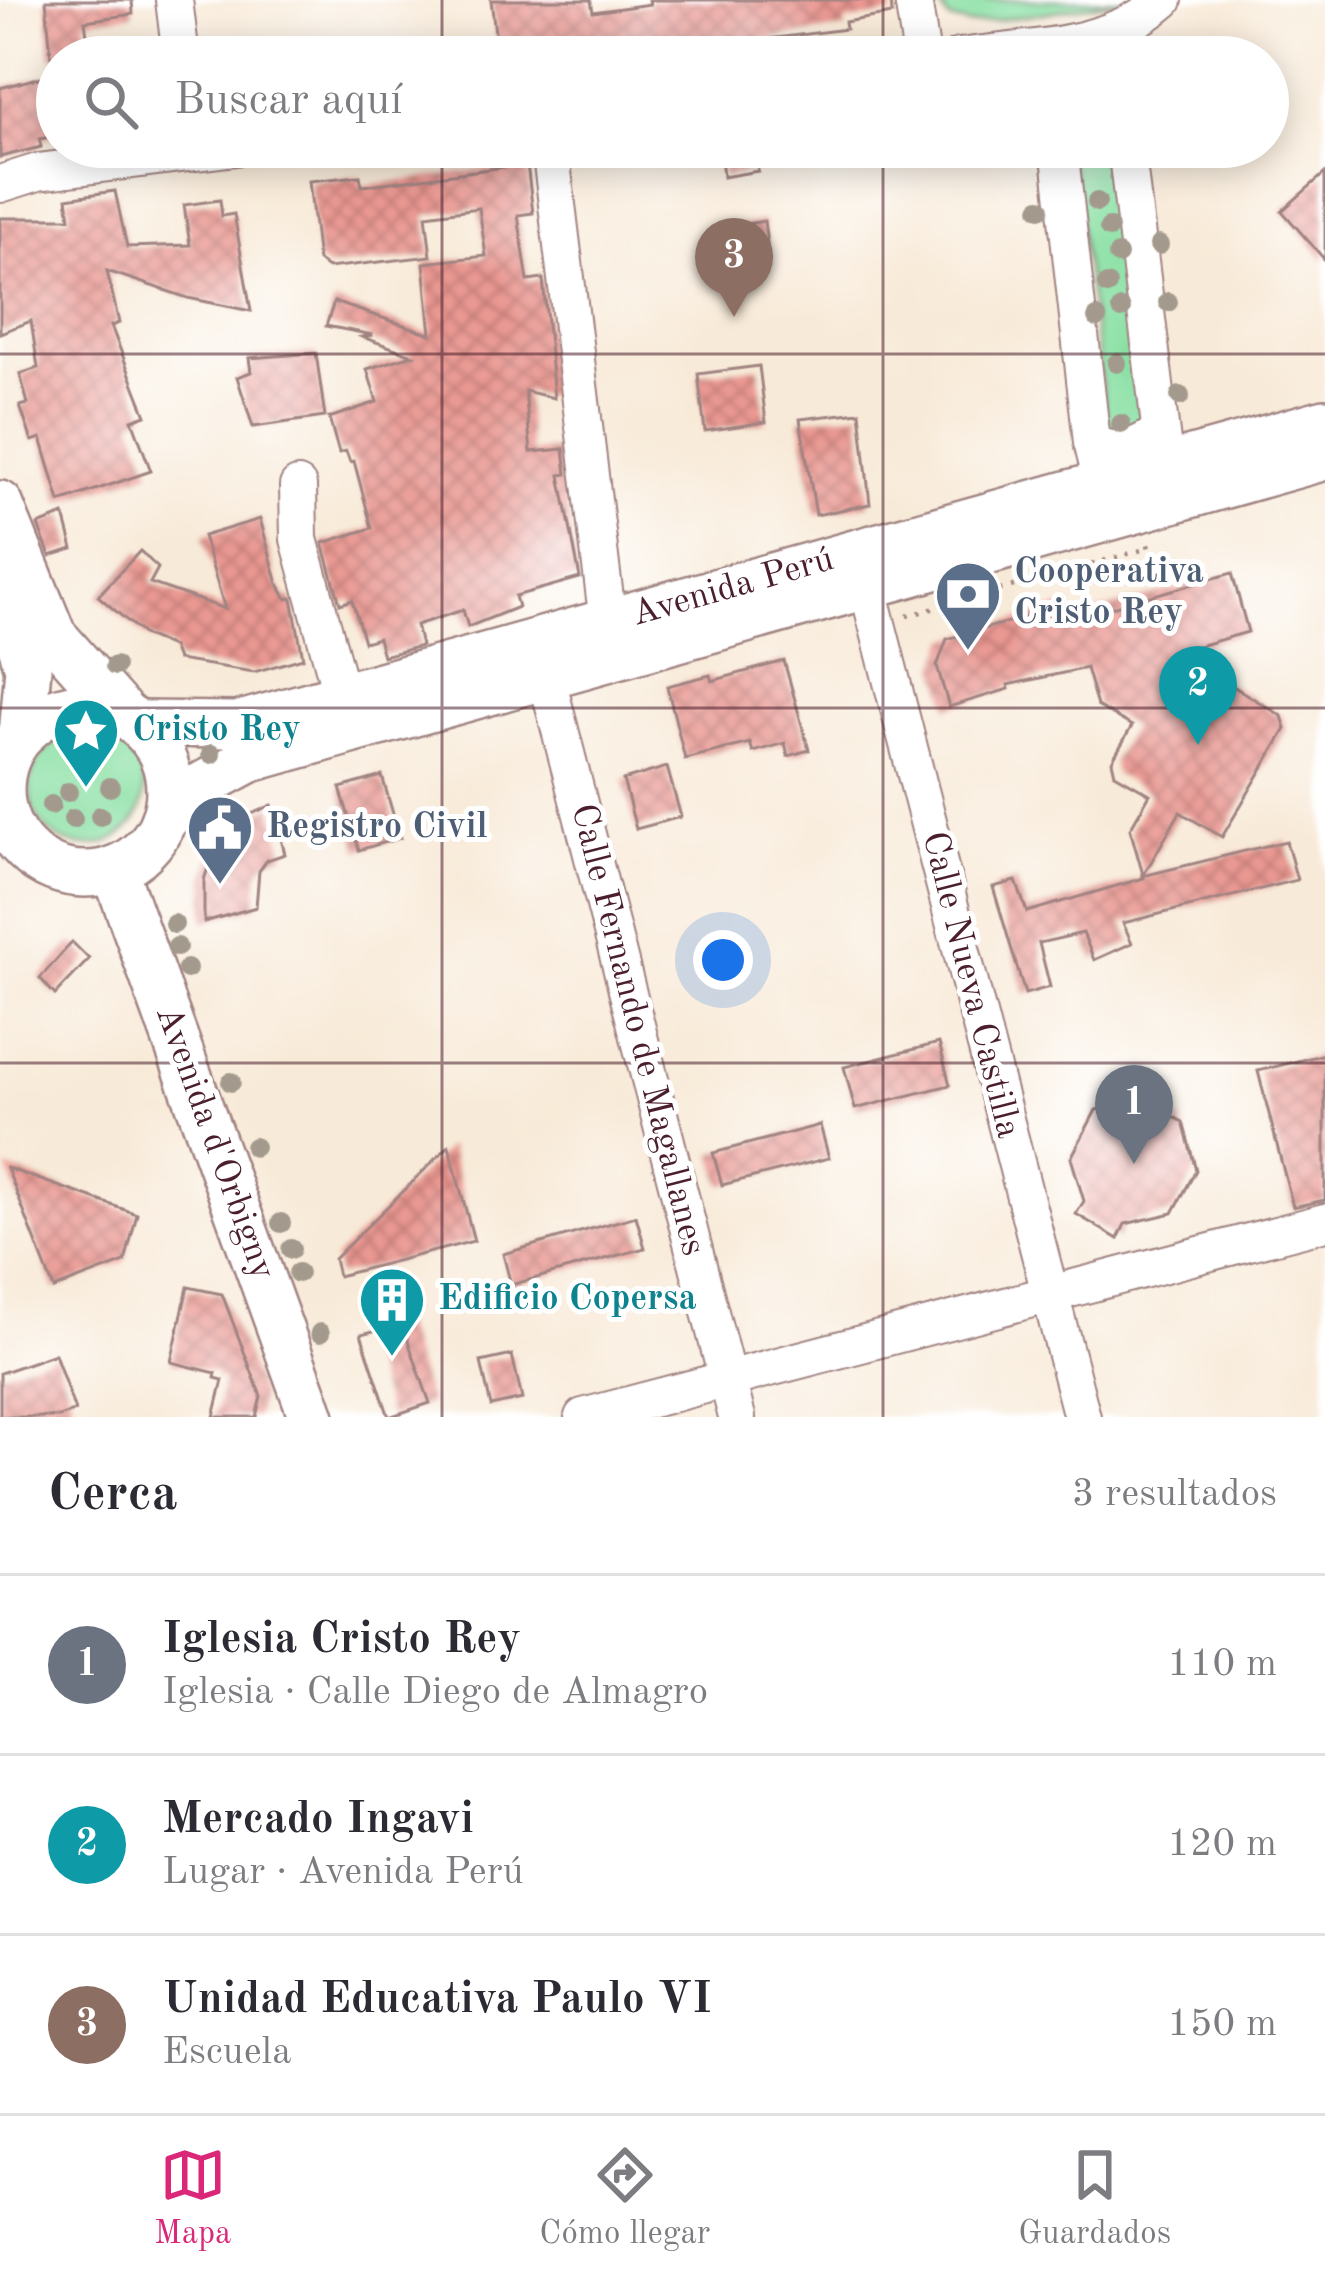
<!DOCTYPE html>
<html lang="es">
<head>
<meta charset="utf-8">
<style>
  :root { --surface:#fff; --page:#f2f2f3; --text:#2b2b33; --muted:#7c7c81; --line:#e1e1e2; --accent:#db2777 }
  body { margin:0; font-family:"Old Standard TT",serif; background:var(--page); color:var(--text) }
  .you { position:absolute; left:723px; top:960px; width:42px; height:42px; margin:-30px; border:9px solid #fff; border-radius:50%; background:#1a73e8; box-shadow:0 0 0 18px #1a73e833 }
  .badge { display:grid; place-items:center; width:78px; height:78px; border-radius:50%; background:var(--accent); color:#fff; font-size:39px; font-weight:700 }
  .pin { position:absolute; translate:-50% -99px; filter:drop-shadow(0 3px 6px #0008) }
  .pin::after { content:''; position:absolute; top:63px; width:42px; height:36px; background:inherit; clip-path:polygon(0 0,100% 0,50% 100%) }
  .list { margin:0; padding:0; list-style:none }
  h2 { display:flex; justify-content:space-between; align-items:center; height:156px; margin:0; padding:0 48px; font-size:51px }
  h2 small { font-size:39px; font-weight:400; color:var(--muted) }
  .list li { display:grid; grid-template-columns:78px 1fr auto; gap:36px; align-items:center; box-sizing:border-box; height:180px; padding:0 48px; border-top:3px solid var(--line) }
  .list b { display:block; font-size:45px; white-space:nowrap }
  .list p { margin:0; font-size:39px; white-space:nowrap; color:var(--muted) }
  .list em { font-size:39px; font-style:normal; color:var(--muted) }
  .icon { flex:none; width:66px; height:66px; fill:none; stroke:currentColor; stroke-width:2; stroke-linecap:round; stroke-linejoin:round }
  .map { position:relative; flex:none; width:1325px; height:1417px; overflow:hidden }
  .search { position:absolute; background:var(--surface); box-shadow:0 6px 30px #0003; left:36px; right:36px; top:36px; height:132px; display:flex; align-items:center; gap:30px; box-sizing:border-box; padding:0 42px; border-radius:66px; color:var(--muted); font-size:45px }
  .sheet { height:696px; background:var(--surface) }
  nav { display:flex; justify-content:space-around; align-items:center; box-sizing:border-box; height:168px; border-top:3px solid var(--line); background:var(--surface); font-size:33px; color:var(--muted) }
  nav a { display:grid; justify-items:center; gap:6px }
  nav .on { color:var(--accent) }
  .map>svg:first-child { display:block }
</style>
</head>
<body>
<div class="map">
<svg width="1325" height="1417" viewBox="0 0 1325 1417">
  <defs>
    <pattern id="building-cross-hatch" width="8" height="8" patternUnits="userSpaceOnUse" patternTransform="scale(3)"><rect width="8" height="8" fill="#ea9892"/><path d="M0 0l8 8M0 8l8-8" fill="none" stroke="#c07b77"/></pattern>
  </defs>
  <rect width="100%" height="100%" fill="#fff"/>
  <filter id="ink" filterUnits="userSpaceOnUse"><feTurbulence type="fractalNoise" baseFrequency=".00833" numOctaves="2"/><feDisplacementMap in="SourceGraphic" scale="24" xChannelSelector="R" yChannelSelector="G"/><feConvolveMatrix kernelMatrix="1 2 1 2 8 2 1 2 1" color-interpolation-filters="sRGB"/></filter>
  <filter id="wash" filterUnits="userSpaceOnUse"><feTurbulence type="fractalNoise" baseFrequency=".004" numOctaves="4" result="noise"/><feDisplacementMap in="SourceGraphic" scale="48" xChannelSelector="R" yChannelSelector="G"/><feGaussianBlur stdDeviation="2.7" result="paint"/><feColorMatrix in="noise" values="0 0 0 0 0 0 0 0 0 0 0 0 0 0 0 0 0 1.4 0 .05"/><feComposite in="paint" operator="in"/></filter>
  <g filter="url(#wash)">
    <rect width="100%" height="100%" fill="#f8ead8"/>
    <g fill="#8ae0a4" stroke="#6a8068" stroke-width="3">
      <polygon points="935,0 1123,0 969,25 950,20"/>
      <polygon points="1069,147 1113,147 1143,423 1109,438"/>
      <circle cx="87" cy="789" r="57"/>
    </g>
    <g id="blocks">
      <g fill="url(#building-cross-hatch)">
        <polygon points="46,0 132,0 133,14 85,21 90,57 51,57"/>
        <polygon points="491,0 591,0 593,12 650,4 649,0 891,0 892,14 845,22 846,29 760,40 761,52 727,56 726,47 659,57 612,57 610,49 498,57"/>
        <polygon points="57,73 54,136 40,139 41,147 0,157 0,88"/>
        <polygon points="720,147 755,147 758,171 723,177"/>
        <polygon points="527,164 533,213 518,215 528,281 543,279 554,398 525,391 531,452 564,449 567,474 560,475 580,578 515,596 518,607 468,627 463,610 416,625 421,646 383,656 378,638 364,642 352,600 340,604 323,543 372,528 354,461 350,462 346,451 339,453 329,418 377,402 367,369 413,355 362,337 373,335 326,326 334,302 431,334 424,263 486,256 479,208 426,215 431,256 328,268 318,261 309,181 360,176 362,186"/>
        <polygon points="1325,173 1325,260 1282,211"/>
        <polygon points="115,191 127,247 190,245 184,205 220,200 222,216 234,214 251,311 188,298 107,271 119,323 111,326 146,415 132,420 151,471 60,502 41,438 32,441 20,406 28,404 20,374 38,368 31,321 0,333 0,218 70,218 67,198"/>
        <polygon points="764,221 769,260 734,265 729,227"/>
        <polygon points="316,353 325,417 253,427 237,377 251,372 249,358"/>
        <polygon points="759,366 766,422 705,431 698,374"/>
        <polygon points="860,412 870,504 816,515 800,419"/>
        <polygon points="64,515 73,549 50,556 38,525"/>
        <polygon points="260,519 278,584 287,599 292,598 303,658 254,672 177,660 172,647 145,636 98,596 140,551 158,568 150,583 225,609 203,536"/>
        <polygon points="1232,573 1248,632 1177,652 1282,716 1286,729 1222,837 1180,812 1143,876 1286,841 1297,880 1123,923 1132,943 1094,960 1083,933 1039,943 1050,987 1025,994 993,887 1016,881 1027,912 1144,878 1130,829 1150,794 1115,774 1112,761 1132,726 1097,706 1086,668 1008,685 1009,689 949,707 937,666 947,639 1070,605 1073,618"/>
        <polygon points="784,661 809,750 788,756 785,743 753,752 750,743 685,759 667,686 710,675 712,681"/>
        <polygon points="667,767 681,817 636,829 623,780"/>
        <polygon points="382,776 400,838 359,850 340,788"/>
        <polygon points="272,805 285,854 267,860 259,871 256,907 204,922 204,880 214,849 247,816"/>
        <polygon points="72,942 89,959 55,995 40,978"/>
        <polygon points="939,1043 950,1085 855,1109 844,1067"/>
        <polygon points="1325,1054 1325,1200 1293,1207 1258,1071"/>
        <polygon points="1143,1100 1183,1122 1196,1170 1173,1213 1125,1224 1118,1239 1076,1214 1084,1201 1071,1158 1096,1110"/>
        <polygon points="820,1125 829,1158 722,1185 713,1153"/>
        <polygon points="449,1146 474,1241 338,1276 334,1259"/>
        <polygon points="7,1168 137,1214 125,1262 54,1289"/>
        <polygon points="636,1216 645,1248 511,1285 503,1254"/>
        <polygon points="188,1287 222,1294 261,1396 256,1417 214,1417 223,1380 215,1378 216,1373 171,1362"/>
        <polygon points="402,1324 430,1403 389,1417 361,1334"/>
        <polygon points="55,1354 75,1411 59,1417 0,1417 0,1373"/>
        <polygon points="512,1355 522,1399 491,1406 481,1362"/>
      </g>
    </g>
  </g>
  <g filter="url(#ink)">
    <use href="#blocks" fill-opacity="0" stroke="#a18482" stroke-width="3"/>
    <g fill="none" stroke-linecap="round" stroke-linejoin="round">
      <g stroke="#a18482" stroke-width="40">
        <g id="minor">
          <polyline points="174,0 181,57"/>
          <polyline points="913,0 922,57"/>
          <path d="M959,57C1030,47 1108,49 1164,0"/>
          <polyline points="550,147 608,623"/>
          <polyline points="1059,147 1092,442 1108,506"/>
          <polyline points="1126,147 1165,467"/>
          <polyline points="0,184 38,172 236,147"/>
          <path d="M1092,442C1117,457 1139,447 1160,431"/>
          <polyline points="298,486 299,539 342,697"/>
          <polyline points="861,562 1082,1417"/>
          <polyline points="540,652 737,1417"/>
          <polyline points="583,1417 1325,1222"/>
        </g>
      </g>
      <g stroke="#a18482" stroke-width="50">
        <g id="major">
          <polyline points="0,504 53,635 126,717"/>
          <polyline points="3,590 28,668 22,735"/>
          <circle cx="85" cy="790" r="84"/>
          <polyline points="137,724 237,725 1325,422"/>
          <polyline points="163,821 193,790 251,759 1325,457"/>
          <polyline points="114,869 312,1417"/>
        </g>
      </g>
      <polyline stroke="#a18482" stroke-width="4.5" stroke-dasharray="3 9" stroke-linecap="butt" points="907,616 1149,548 1147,542"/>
      <use href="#minor" stroke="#fff" stroke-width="36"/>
      <use href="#major" stroke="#fff" stroke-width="45"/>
    </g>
    <g fill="#a39a8d">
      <circle cx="1097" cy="202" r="10"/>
      <circle cx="1040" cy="208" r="10"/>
      <circle cx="1109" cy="228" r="10"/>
      <circle cx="1159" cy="245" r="10"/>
      <circle cx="1118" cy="255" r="10"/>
      <circle cx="1107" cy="285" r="10"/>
      <circle cx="1168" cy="302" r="10"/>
      <circle cx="1121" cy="309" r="10"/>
      <circle cx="1097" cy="318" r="10"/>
      <circle cx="1117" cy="363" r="10"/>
      <circle cx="1180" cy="396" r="10"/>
      <circle cx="1121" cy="424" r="10"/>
      <circle cx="115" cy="666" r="10"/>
      <circle cx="211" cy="754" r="10"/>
      <circle cx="90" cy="760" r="10"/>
      <circle cx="110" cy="787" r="10"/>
      <circle cx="68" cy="792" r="10"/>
      <circle cx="51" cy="805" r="10"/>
      <circle cx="100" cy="816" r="10"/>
      <circle cx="73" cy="819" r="10"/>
      <circle cx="174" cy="924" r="10"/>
      <circle cx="177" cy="947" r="10"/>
      <circle cx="187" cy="969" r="10"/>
      <circle cx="231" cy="1082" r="10"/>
      <circle cx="254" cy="1147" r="10"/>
      <circle cx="281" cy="1223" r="10"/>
      <circle cx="291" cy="1249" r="10"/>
      <circle cx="298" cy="1273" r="10"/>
      <circle cx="320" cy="1333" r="10"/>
    </g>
  </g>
  <path fill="none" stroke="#4a1f2b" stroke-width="3" stroke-opacity="0.55" d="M442,0V57M883,0V57M442,147V1417M883,147V1417M0,354H1325M0,708H1325M0,1063H1325"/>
  <defs>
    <g id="bank-pin" transform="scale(3.45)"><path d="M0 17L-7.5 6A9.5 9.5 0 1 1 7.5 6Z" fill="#5c6f8a" stroke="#fff"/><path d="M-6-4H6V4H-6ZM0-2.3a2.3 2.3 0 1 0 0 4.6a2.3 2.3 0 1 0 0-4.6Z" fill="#fff"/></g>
    <g id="sight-pin" transform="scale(3.45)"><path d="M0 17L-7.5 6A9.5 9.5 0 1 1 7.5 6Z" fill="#0f9aa8" stroke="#fff"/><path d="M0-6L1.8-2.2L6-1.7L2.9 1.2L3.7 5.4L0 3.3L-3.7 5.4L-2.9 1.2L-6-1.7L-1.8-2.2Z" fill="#fff"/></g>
    <g id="civic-pin" transform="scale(3.45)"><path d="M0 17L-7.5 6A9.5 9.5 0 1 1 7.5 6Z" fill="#5c6f8a" stroke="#fff"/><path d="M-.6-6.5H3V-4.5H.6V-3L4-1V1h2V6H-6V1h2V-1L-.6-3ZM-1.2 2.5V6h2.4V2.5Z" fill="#fff"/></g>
    <g id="building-pin" transform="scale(3.45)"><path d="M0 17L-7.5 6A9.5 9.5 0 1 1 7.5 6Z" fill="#0f9aa8" stroke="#fff"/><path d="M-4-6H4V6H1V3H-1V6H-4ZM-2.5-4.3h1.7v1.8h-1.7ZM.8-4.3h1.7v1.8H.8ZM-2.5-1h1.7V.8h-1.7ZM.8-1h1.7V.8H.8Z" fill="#fff"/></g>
  </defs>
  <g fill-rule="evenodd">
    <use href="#bank-pin" x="968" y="594"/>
    <use href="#sight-pin" x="86" y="731"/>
    <use href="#civic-pin" x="220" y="828"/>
    <use href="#building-pin" x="392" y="1300"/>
  </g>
  <g text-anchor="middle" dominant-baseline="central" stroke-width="10" stroke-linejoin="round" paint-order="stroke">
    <g font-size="36" font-weight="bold" fill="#4e5e75" stroke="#fff" text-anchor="start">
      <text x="1014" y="573">Cooperativa<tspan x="1014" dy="41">Cristo Rey</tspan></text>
      <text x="266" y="828">Registro Civil</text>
    </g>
    <g font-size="36" fill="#4a1f2b" stroke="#fff">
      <text transform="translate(733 588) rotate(-16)">Avenida Perú</text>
      <text transform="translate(970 985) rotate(76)">Calle Nueva Castilla</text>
      <text transform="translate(637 1030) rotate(76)">Calle Fernando de Magallanes</text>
      <text transform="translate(214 1143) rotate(70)">Avenida d'Orbigny</text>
    </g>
    <g font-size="36" font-weight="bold" fill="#0d838f" stroke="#fff" text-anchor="start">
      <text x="132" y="731">Cristo Rey</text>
      <text x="438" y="1300">Edificio Copersa</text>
    </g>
  </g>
</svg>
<div class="you"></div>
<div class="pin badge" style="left:1134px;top:1164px;background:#6b7280">1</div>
<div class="pin badge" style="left:1198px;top:745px;background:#0f9aa8">2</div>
<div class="pin badge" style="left:734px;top:317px;background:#8d6e63">3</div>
<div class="search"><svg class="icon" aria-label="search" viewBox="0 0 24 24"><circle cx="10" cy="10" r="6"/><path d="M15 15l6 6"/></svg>Buscar aquí</div>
</div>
<section class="sheet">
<h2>Cerca<small>3 resultados</small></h2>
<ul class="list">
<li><span class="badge" style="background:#6b7280">1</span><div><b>Iglesia Cristo Rey</b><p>Iglesia · Calle Diego de Almagro</p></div><em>110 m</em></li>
<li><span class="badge" style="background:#0f9aa8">2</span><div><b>Mercado Ingavi</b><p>Lugar · Avenida Perú</p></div><em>120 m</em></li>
<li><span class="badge" style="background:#8d6e63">3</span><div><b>Unidad Educativa Paulo VI</b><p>Escuela</p></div><em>150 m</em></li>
</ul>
</section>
<nav>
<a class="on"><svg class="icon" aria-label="map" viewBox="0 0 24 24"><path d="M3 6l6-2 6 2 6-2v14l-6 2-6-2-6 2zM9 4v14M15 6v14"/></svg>Mapa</a>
<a><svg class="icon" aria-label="directions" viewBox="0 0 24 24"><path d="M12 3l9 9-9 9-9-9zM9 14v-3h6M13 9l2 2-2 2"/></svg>Cómo llegar</a>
<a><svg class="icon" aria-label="saved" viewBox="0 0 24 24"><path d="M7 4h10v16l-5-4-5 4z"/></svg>Guardados</a>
</nav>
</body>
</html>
